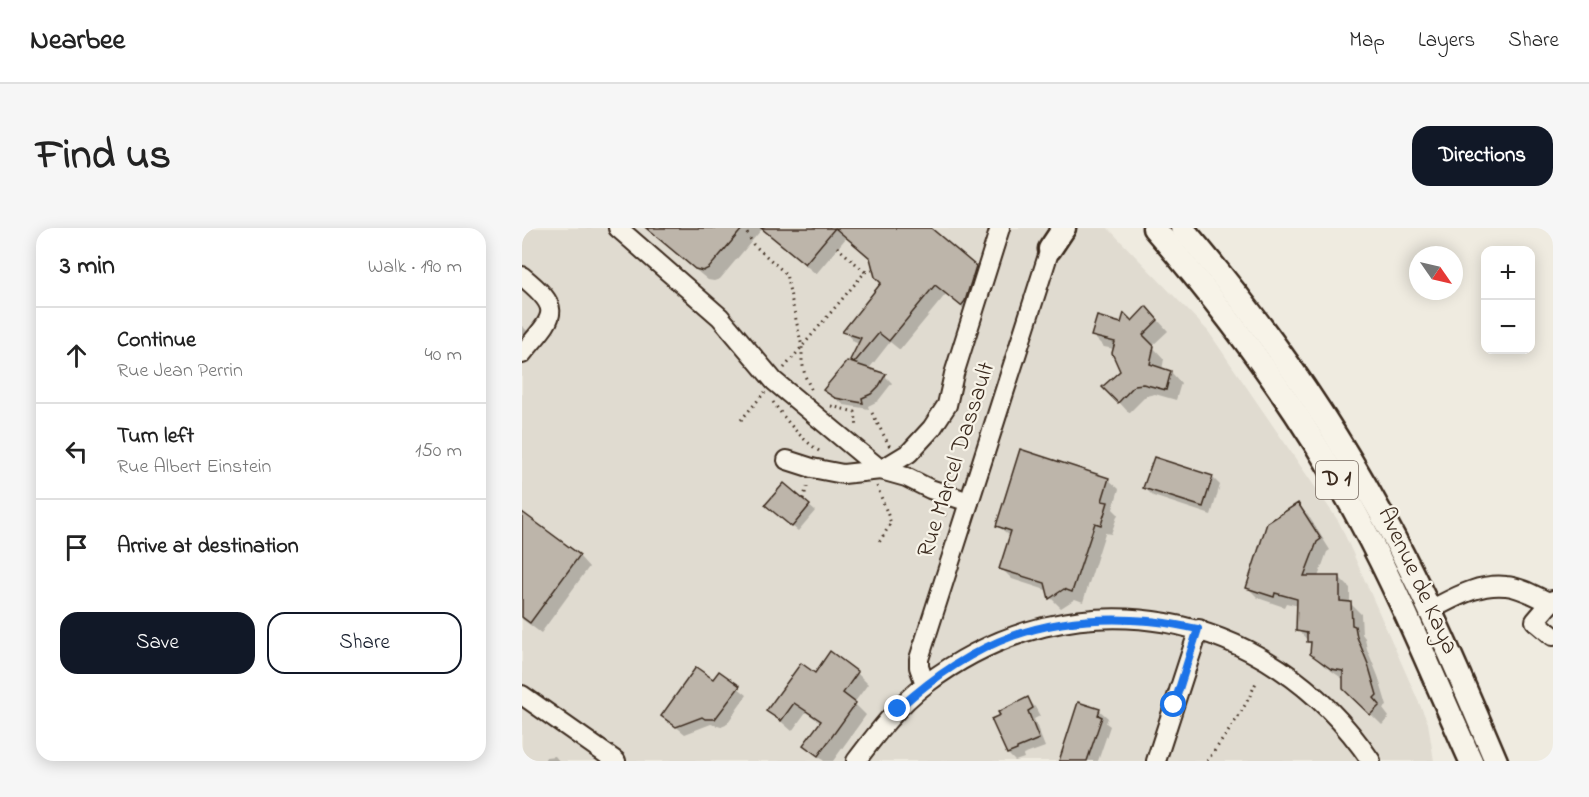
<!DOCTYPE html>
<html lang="en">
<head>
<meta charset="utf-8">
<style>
  :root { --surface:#fff; --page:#f6f6f6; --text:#222; --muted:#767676; --line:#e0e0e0; --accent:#111827 }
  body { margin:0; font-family:"Indie Flower",sans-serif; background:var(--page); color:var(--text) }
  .controls { position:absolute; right:18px; top:18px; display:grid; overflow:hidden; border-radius:12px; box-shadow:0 3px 15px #0003 }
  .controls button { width:54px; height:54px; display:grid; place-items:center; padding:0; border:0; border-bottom:2px solid var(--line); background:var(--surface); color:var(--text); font:30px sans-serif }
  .compass { position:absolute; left:887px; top:18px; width:54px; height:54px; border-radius:50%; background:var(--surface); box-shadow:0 3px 15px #0003; rotate:124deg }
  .stop { position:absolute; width:18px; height:18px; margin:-14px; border:4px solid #1a73e8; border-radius:50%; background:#fff }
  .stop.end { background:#1a73e8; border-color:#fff; box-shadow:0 2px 6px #0008 }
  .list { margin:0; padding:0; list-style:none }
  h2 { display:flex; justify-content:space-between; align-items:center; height:78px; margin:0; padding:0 24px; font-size:26px }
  h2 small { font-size:20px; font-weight:400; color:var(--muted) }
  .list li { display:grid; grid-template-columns:39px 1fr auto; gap:18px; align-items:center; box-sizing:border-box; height:96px; padding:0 24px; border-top:2px solid var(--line) }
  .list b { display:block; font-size:22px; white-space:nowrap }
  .list p { margin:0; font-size:20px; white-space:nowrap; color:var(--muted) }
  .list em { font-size:20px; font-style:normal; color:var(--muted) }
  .actions { display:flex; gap:12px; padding:18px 24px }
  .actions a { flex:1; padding:14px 0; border:2px solid var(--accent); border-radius:18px; text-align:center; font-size:21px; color:var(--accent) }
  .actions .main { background:var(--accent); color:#fff }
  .icon { flex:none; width:33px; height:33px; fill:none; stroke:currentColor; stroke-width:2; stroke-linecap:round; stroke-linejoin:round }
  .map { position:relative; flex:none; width:1031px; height:533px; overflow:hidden; border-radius:18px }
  header { display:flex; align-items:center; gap:36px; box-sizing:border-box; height:84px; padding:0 30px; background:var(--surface); border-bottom:2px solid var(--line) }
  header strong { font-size:28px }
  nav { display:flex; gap:33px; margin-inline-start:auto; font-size:21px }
  .intro { display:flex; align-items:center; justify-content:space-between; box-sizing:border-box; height:144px; padding:0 36px }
  h1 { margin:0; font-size:42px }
  .button { padding:15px 27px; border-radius:18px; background:var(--accent); color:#fff; font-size:21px; font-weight:700 }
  main { display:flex; gap:36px; padding:0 36px }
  aside { flex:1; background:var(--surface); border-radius:18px; box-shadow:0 3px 15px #0003 }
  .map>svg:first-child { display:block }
</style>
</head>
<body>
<header>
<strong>Nearbee</strong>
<nav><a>Map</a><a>Layers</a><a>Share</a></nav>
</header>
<div class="intro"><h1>Find us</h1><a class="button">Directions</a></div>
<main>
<aside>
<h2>3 min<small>Walk · 190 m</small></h2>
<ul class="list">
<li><svg class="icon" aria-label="ahead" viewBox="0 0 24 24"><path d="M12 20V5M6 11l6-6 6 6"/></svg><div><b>Continue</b><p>Rue Jean Perrin</p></div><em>40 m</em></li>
<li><svg class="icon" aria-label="left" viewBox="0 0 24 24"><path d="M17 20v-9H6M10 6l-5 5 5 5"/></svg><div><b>Turn left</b><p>Rue Albert Einstein</p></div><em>150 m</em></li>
<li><svg class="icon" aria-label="arrive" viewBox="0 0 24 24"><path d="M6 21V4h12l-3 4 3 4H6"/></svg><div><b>Arrive at destination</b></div></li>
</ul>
<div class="actions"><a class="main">Save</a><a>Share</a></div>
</aside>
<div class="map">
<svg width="1031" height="533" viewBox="0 0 1031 533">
  <rect width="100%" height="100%" fill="#efebe0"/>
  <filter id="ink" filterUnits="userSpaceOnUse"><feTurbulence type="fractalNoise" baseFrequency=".0167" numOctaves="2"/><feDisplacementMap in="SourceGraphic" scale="12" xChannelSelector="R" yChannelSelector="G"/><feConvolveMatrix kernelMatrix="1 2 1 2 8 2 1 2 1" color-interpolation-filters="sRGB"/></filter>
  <g filter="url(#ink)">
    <polygon fill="#e0dbd0" points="0,0 586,0 686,103 817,294 906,495 912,533 0,533"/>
    <g fill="#0003">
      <polygon points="123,0 407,0 464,50 450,88 424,66 378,122 368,114 346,142 363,148 370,155 356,173 346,178 347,181 322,177 303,162 337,139 330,132 338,116 332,114 322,103 361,55 350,32 324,10 294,46 240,1 198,51 192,53 186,52"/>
      <polygon points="635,91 646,103 630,118 642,131 640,142 649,144 659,155 654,172 633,166 624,168 607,185 597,174 600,143 592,121 582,119 571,108 600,97"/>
      <polygon points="0,98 16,113 0,135"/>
      <polygon points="690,249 698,257 689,287 631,268 623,260"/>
      <polygon points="586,251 597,261 591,281 596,286 589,306 583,305 561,374 553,371 539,380 529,370 527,363 490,351 479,340 489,309 475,297"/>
      <polygon points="262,257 293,283 276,303 250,282"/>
      <polygon points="775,277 786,287 808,322 805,324 796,349 817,349 828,360 828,375 839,386 840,406 843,410 845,421 856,448 865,478 861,481 867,489 860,497 822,460 821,451 801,437 790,426 791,418 776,402 777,378 764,375 762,379 736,370 726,360"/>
      <polygon points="0,285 57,328 67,339 19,405 0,391"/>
      <polygon points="197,445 225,467 204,497 199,499 189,496 163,506 141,488 192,453"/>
      <polygon points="335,445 346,456 332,475 344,487 311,533 302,533 283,517 299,495 284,484 270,503 246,482 293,447"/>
      <polygon points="506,471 513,479 518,488 512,491 523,519 501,527 502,530 493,533 486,526 471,492"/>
      <polygon points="557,476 577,482 586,490 584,495 588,498 576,533 538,533"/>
      <polygon points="33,528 37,533 22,533 24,529"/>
    </g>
    <g fill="#bdb5aa" stroke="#3b2a1e" stroke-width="1.5">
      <polygon points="124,0 221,0 187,40 181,43 173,41"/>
      <polygon points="239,0 409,0 454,38 443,73 439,78 413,57 367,113 357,105 332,135 328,132 339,110 320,104 359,55 353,49 348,30 313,0 283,36"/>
      <polygon points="624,78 636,92 621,107 632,118 628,136 649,143 644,162 621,156 613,157 596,175 580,159 598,143 590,125 593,114 569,108 575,88 599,95 602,85 610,93"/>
      <polygon points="325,133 364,146 357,158 349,166 340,170 341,175 313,170 301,162"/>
      <polygon points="498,221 587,250 580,273 586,274 579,297 573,295 550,364 542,361 527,371 523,355 477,341 489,303 474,298"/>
      <polygon points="632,229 691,248 681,279 621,260"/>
      <polygon points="262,255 288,277 270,299 243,277"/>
      <polygon points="776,275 799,311 795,314 782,348 818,348 818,373 829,374 830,397 833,398 835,409 846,436 855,467 852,470 858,477 848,487 821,461 821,443 809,441 788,426 789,414 785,414 785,405 774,403 775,371 753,365 752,369 724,360 745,295"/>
      <polygon points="0,284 58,327 8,395 0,389"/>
      <polygon points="308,423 336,444 321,465 334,475 296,528 281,517 299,493 272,475 259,493 244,483 279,435 293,445"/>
      <polygon points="174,439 191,451 197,443 218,458 193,491 183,491 180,489 154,499 139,488"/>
      <polygon points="506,469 511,480 506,483 517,511 495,520 495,522 485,526 469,491 478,487 476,484"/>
      <polygon points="556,474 578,481 576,487 580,489 565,533 537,533"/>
    </g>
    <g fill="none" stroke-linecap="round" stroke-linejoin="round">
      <g stroke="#3b2a1e" stroke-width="22">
        <g id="minor">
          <polyline points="96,0 198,89 252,153 359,242 387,225 410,200 425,177 432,146 478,0"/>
          <path d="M0,48C43,83 32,87 0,126"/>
          <polyline points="265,232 290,240 321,246 359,242 384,249 408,261 447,274"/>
          <polyline points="1031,372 1013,393 1031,408"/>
          <path d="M908,382C932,370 956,355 984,358C999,359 1015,369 1029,375"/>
          <polyline points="403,456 397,439 397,431 528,21"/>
          <polyline points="0,467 94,533"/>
          <path d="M334,533C355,505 376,477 404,456C553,343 746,380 849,533"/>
          <polyline points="634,533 677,401"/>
        </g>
      </g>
      <g stroke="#3b2a1e" stroke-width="27">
        <g id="major">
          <path d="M632,0C710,90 782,188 838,293C880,371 913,453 949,533"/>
          <path d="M660,0C735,87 802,181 857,282C902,363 938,448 974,533"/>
          <polyline points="528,21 542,0"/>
        </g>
      </g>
      <g stroke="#3b2a1e" stroke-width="3" stroke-dasharray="1.5 4.5" stroke-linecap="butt">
        <polyline points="222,0 231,16 264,46 280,119 280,133 283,148 290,163"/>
        <polyline points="315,19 343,44"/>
        <polyline points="262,140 343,44 350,42"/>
        <path d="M251,174C265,194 280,212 300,225"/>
        <polyline points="309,178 333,184 335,200"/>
        <polyline points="350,185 368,219"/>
        <polyline points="219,192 243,164"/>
        <polyline points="355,258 369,295 356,316"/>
        <polyline points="281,271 286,256"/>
        <polyline points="412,281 428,289"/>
        <path d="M685,533C704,507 723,482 735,452"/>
      </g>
      <use href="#minor" stroke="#f7f3e8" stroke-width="18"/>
      <use href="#major" stroke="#f7f3e8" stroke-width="22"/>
    </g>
  </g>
  <g fill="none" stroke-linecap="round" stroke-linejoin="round" filter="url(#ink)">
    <path stroke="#1a73e8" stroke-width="8" d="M376,481C452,412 524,384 627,393C643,394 660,398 676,401L652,477"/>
  </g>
  <g text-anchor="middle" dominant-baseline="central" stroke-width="4.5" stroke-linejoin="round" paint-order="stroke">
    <rect fill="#f7f3e8" stroke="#73665b" stroke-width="1.5" x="794" y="233" width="42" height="38" rx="4.5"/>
    <g font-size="22" font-weight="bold" fill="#3b2a1e">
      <text x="815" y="252">D 1</text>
    </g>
    <g font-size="24" fill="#3b2a1e" stroke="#f7f3e8">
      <text transform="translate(435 232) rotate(-72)">Rue Marcel Dassault</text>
      <text transform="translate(895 353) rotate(65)">Avenue de Kaya</text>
    </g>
  </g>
</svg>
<div class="controls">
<button>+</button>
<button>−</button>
</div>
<svg class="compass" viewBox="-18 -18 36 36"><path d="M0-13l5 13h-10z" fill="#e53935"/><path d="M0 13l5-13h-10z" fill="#767676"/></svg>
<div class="stop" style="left:652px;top:477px"></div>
<div class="stop end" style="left:376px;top:481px"></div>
</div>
</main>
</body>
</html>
